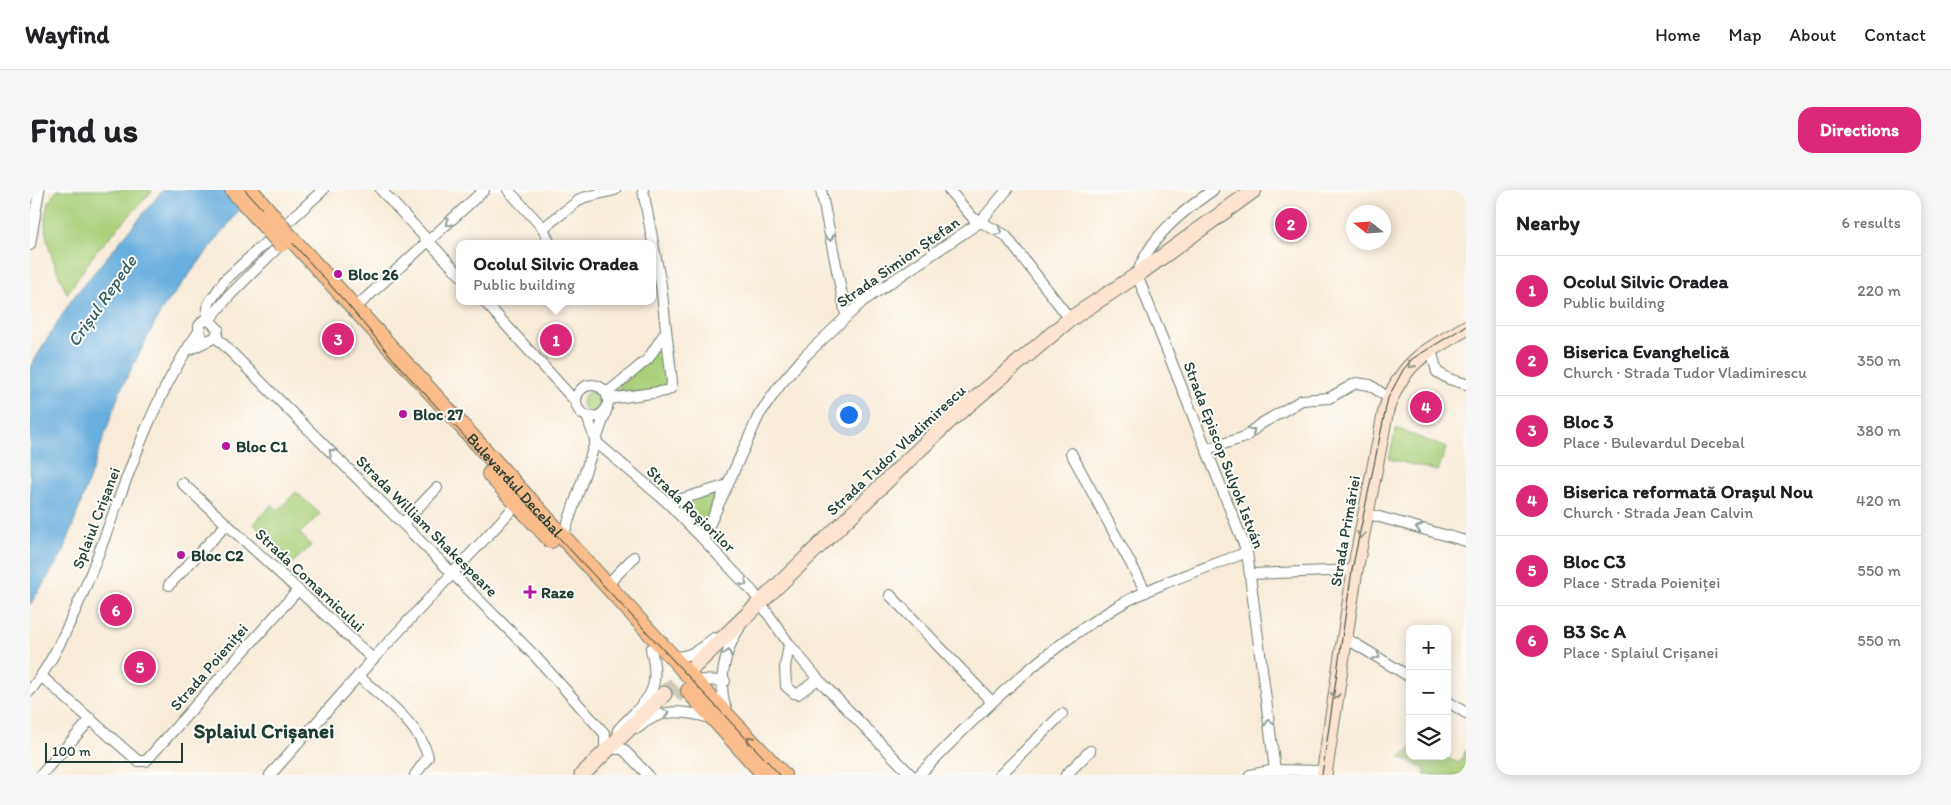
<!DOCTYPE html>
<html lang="en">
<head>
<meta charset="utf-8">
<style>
  :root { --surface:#fff; --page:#f6f6f6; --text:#202124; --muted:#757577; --line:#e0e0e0; --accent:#db2777 }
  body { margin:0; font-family:Itim,sans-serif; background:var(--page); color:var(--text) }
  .controls { position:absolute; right:15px; bottom:15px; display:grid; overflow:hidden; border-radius:10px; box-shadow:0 2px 12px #0003 }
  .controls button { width:45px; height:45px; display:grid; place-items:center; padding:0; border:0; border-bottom:1px solid var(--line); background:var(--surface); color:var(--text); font:25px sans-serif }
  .compass { position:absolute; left:1316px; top:15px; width:45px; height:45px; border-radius:50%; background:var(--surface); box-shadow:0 2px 12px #0003; rotate:287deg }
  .scale { position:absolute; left:15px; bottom:12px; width:138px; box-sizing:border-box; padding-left:5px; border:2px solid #1f3d34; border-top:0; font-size:14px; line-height:18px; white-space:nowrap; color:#1f3d34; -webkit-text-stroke:4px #fdfcf7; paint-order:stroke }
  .you { position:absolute; left:818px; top:224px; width:18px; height:18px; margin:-12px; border:4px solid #fff; border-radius:50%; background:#1a73e8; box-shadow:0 0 0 8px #1a73e833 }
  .badge { display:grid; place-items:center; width:32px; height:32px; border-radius:50%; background:var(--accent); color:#fff; font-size:16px; font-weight:700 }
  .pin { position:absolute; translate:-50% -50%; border:2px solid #fff; box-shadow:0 1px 5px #0006 }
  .popup { position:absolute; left:426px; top:50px; width:200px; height:65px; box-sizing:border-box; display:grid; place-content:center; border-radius:10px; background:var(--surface); filter:drop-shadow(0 1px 4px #0005); font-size:16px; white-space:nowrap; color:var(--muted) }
  .popup b { font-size:19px; color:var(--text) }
  .popup::after { content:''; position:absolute; left:50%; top:100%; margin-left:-10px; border:10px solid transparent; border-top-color:var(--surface) }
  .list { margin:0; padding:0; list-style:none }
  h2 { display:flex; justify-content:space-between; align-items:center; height:65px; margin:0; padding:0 20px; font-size:21px }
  h2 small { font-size:16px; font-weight:400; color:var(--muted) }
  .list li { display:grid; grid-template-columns:32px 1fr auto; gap:15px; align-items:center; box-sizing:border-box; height:70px; padding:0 20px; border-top:1px solid var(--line) }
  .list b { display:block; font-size:19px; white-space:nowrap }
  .list p { margin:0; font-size:16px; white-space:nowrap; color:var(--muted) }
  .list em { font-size:16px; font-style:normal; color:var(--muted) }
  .icon { flex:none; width:28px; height:28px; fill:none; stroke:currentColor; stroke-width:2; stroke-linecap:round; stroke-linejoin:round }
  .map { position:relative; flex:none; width:1436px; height:585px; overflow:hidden; border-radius:15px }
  header { display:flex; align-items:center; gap:30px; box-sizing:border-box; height:70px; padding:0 25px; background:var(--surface); border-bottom:1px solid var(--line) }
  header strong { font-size:24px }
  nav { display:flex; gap:28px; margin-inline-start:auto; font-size:18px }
  .intro { display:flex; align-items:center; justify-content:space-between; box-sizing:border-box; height:120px; padding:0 30px }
  h1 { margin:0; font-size:35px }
  .button { padding:12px 22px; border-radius:15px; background:var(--accent); color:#fff; font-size:18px; font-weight:700 }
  main { display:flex; gap:30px; padding:0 30px }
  aside { flex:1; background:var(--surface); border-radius:15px; box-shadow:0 2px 12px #0003 }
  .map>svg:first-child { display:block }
</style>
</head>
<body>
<header>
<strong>Wayfind</strong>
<nav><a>Home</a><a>Map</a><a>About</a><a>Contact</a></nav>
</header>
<div class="intro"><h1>Find us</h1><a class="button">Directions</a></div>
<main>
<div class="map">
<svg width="1436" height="585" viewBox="0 0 1436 585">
  <rect width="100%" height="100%" fill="#fdfcf7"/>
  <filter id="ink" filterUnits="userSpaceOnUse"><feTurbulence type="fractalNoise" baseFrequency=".02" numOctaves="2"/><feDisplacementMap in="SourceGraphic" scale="10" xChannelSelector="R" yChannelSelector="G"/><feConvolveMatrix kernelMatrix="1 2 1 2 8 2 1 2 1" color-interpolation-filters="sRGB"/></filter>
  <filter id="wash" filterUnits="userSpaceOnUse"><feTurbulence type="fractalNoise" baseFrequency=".0096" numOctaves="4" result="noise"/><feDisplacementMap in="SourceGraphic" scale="20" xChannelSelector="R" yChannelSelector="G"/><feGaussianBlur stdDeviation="1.12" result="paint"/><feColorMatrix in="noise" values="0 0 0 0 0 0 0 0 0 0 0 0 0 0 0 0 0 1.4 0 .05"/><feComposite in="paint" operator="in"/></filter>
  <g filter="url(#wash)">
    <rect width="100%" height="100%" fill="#f8ebd9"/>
    <g fill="#aacf79" stroke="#648656">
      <path d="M28,0H123L65,63L37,104C24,72 0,26 28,0Z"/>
      <polygon points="635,143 641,198 579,209"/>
      <circle cx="562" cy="212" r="10"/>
      <polygon points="1366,238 1416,258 1408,281 1359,269"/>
      <polygon points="698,295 673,349 638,313"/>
      <polygon points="266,302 290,324 270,343 281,356 259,376 224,334 242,314 248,320"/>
      <polygon points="1380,558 1380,566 1412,566 1429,573 1436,560 1436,585 1394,585 1396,580 1371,567"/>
    </g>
    <polygon fill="#67aede" stroke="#437689" points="133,0 225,0 131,121 90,201 34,361 0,415 0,177 42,109"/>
  </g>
  <g filter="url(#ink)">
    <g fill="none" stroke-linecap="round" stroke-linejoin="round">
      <polyline stroke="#cdc8b8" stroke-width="10" stroke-dasharray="10 5" stroke-linecap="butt" points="647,508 660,496"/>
      <polyline stroke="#cdc8b8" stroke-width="15" stroke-dasharray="15 8" stroke-linecap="butt" points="634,504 662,478"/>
      <g stroke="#6b7a6e" stroke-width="12">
        <g id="street">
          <polyline points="351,0 430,85"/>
          <polyline points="478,0 513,38 520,54"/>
          <polyline points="791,0 816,125"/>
          <polyline points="919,0 943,28 975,45 1040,129"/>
          <path d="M1183,0C1152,22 1119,47 1107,85L1217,362L1245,580"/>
          <polyline points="513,38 552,8 585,0"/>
          <polyline points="0,55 9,0"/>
          <polyline points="454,111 546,212"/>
          <polyline points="324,119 454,0"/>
          <polyline points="176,130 179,113 195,90 293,0"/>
          <polyline points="179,130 200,105 251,54"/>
          <polyline points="186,147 505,466 575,544 575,555"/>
          <polyline points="158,160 186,147 188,139 179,130 173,131 169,136 170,146 175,150"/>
          <polyline points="1397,161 1403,167 1407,182 1419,189 1436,194"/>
          <circle cx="562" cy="211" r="16"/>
          <polyline points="577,203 618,169 635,143"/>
          <polyline points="579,209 636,201 641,198 642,192 631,95 613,0"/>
          <polyline points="557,226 566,252"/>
          <polyline points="566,252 638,313 673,349 723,402 759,454 788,489 881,585"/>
          <polyline points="1177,259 1215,247 1229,235 1272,210 1299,208 1326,193 1340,195 1360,209"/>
          <polyline points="1041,263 1116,402"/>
          <polyline points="152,293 343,469"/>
          <polyline points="638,313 698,295"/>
          <polyline points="1335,323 1436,351"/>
          <polyline points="373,333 407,298"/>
          <polyline points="533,347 577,218"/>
          <polyline points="673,349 729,225 750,195 775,166 833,111 950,32 977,0"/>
          <polyline points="1220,384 1325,380"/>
          <polyline points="139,395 197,334"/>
          <polyline points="577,395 604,367"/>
          <polyline points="860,405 961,511"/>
          <polyline points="1314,447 1380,487"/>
          <polyline points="759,454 755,478 756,496 764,503 768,504 788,489"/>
          <path d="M641,465C658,471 672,457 684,448"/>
          <polyline points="11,486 108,571 116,571 268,400"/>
          <path d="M328,486C352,507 390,535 398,567L385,585"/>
          <polyline points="666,490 695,491"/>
          <path d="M0,501C23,472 37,439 52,405C89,318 113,221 168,143"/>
          <polyline points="1417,511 1436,523"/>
          <path d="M698,524C686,498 694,460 710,437"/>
          <path d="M608,538C630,517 656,520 683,529"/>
          <path d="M588,540C617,508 632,505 621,459"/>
          <polyline points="586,559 593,559 618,585"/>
          <polyline points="11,585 61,529"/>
          <polyline points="240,585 343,469 488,313"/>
          <path d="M889,585C951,521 1010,462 1088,416C1127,393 1174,379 1217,362"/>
          <polyline points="970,585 1032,524"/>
          <polyline points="1036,585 1060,561"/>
          <polyline points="1220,585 1245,580 1294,581"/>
        </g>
      </g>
      <g stroke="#6b7a6e" stroke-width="17">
        <g id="secondary">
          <polyline points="662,478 919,231 1040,129 1107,85 1224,0"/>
          <polyline points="552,585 634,504"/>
          <path d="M1294,585L1325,380L1356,220C1372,172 1394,163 1436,138"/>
        </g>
      </g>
      <g stroke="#6b7a6e" stroke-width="18">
        <g id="primary">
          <polyline points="203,0 230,30"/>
          <polyline points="220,0 239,22"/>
          <path id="s1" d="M259,46L664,491L753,585"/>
          <polyline points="460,284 521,350"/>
          <polyline points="659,501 735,585"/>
        </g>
      </g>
      <use href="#street" stroke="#fff" stroke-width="10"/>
      <use href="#secondary" stroke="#fde4d0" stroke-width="15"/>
      <use href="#primary" stroke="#f9bc8a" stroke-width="16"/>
      <g stroke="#1f3d34" stroke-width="1">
        <polyline points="215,0 318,115 369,176 750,585"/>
        <polyline points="1292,585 1322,380 1358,208 1373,180 1382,169 1436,136"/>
      </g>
      <g stroke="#6b7a6e" stroke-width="18" stroke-linecap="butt">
        <g id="primary-bridge">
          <polyline points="239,22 259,46"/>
          <polyline points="230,30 251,54"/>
        </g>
      </g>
      <use href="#primary-bridge" stroke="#f9bc8a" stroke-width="16"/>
    </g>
    <defs><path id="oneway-chevron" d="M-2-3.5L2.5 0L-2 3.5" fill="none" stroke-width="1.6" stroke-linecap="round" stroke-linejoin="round" transform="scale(1.25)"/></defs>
    <g stroke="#8f9e9a">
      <use href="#oneway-chevron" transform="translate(419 33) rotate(137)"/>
      <use href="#oneway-chevron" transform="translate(969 42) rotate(29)"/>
      <use href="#oneway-chevron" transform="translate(800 48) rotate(79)"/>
      <use href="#oneway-chevron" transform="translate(1222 241) rotate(-41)"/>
      <use href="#oneway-chevron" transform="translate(302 262) rotate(-135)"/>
      <use href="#oneway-chevron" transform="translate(1389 338) rotate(-165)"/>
      <use href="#oneway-chevron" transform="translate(714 393) rotate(47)"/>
      <use href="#oneway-chevron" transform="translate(698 463) rotate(-72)"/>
      <use href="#oneway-chevron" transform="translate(1347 466) rotate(32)"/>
      <use href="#oneway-chevron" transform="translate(636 523) rotate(-14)"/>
      <use href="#oneway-chevron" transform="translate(1239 532) rotate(-97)"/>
    </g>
    <g stroke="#8e9082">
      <use href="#oneway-chevron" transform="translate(1381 175) rotate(131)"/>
      <use href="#oneway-chevron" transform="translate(1331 345) rotate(100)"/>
      <use href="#oneway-chevron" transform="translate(1305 506) rotate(99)"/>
    </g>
    <use stroke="#81765b" href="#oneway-chevron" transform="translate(720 549) rotate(-133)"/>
  </g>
  <g fill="#b5179e" stroke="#fdfcf7" stroke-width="2">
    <circle cx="308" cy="84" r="5"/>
    <circle cx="373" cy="224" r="5"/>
    <circle cx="196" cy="256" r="5"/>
    <circle cx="151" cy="365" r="5"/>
    <path d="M497.5 394.5h5v5h5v5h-5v5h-5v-5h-5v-5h5z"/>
  </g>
  <g text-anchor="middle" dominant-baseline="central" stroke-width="4" stroke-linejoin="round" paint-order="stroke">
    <g font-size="16" fill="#1f3d34" stroke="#fdfcf7">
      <text transform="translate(868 72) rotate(-35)">Strada Simion Ștefan</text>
      <text transform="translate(866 260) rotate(-43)">Strada Tudor Vladimirescu</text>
      <text transform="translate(1194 265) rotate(69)">Strada Episcop Sulyok István</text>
      <text stroke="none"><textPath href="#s1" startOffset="336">Bulevardul Decebal</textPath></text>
      <text transform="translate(661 319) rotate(44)">Strada Roșiorilor</text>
      <text transform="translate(66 328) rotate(-69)">Splaiul Crișanei</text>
      <text transform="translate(397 336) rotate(45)">Strada William Shakespeare</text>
      <text transform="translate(1315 341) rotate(-80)">Strada Primăriei</text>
      <text transform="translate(280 390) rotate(43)">Strada Comarnicului</text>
      <text transform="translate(179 477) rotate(-49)">Strada Poieniței</text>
    </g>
    <g font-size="16" font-weight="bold" fill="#1f3d34" stroke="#fdfcf7" text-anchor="start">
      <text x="318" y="84">Bloc 26</text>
      <text x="383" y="224">Bloc 27</text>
      <text x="206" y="256">Bloc C1</text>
      <text x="161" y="365">Bloc C2</text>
      <text x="511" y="402">Raze</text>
    </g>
    <g font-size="18" font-style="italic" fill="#355f67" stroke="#fdfcf7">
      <text transform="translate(72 111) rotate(-55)">Crișul Repede</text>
    </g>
    <g font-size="21" font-weight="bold" fill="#1f3d34" stroke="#fdfcf7">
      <text x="234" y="540">Splaiul Crișanei</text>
    </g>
  </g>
</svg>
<div class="controls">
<button>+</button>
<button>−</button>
<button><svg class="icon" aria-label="layers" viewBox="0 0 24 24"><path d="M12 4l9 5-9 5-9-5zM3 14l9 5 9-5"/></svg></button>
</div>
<svg class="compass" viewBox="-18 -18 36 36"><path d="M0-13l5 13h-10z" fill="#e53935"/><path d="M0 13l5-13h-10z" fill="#757577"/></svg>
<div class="scale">100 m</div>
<div class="you"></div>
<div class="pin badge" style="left:526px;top:150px">1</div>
<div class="popup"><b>Ocolul Silvic Oradea</b>Public building</div>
<div class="pin badge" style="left:1261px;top:34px">2</div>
<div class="pin badge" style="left:308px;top:149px">3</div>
<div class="pin badge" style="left:1396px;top:217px">4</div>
<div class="pin badge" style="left:110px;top:477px">5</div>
<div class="pin badge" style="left:86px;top:420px">6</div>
</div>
<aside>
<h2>Nearby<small>6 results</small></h2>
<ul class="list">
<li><span class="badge">1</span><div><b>Ocolul Silvic Oradea</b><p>Public building</p></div><em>220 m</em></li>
<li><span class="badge">2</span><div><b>Biserica Evanghelică</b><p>Church · Strada Tudor Vladimirescu</p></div><em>350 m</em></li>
<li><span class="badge">3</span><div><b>Bloc 3</b><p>Place · Bulevardul Decebal</p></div><em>380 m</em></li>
<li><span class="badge">4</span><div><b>Biserica reformată Orașul Nou</b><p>Church · Strada Jean Calvin</p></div><em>420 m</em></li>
<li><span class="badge">5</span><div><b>Bloc C3</b><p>Place · Strada Poieniței</p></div><em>550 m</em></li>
<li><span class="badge">6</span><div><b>B3 Sc A</b><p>Place · Splaiul Crișanei</p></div><em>550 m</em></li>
</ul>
</aside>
</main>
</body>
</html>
